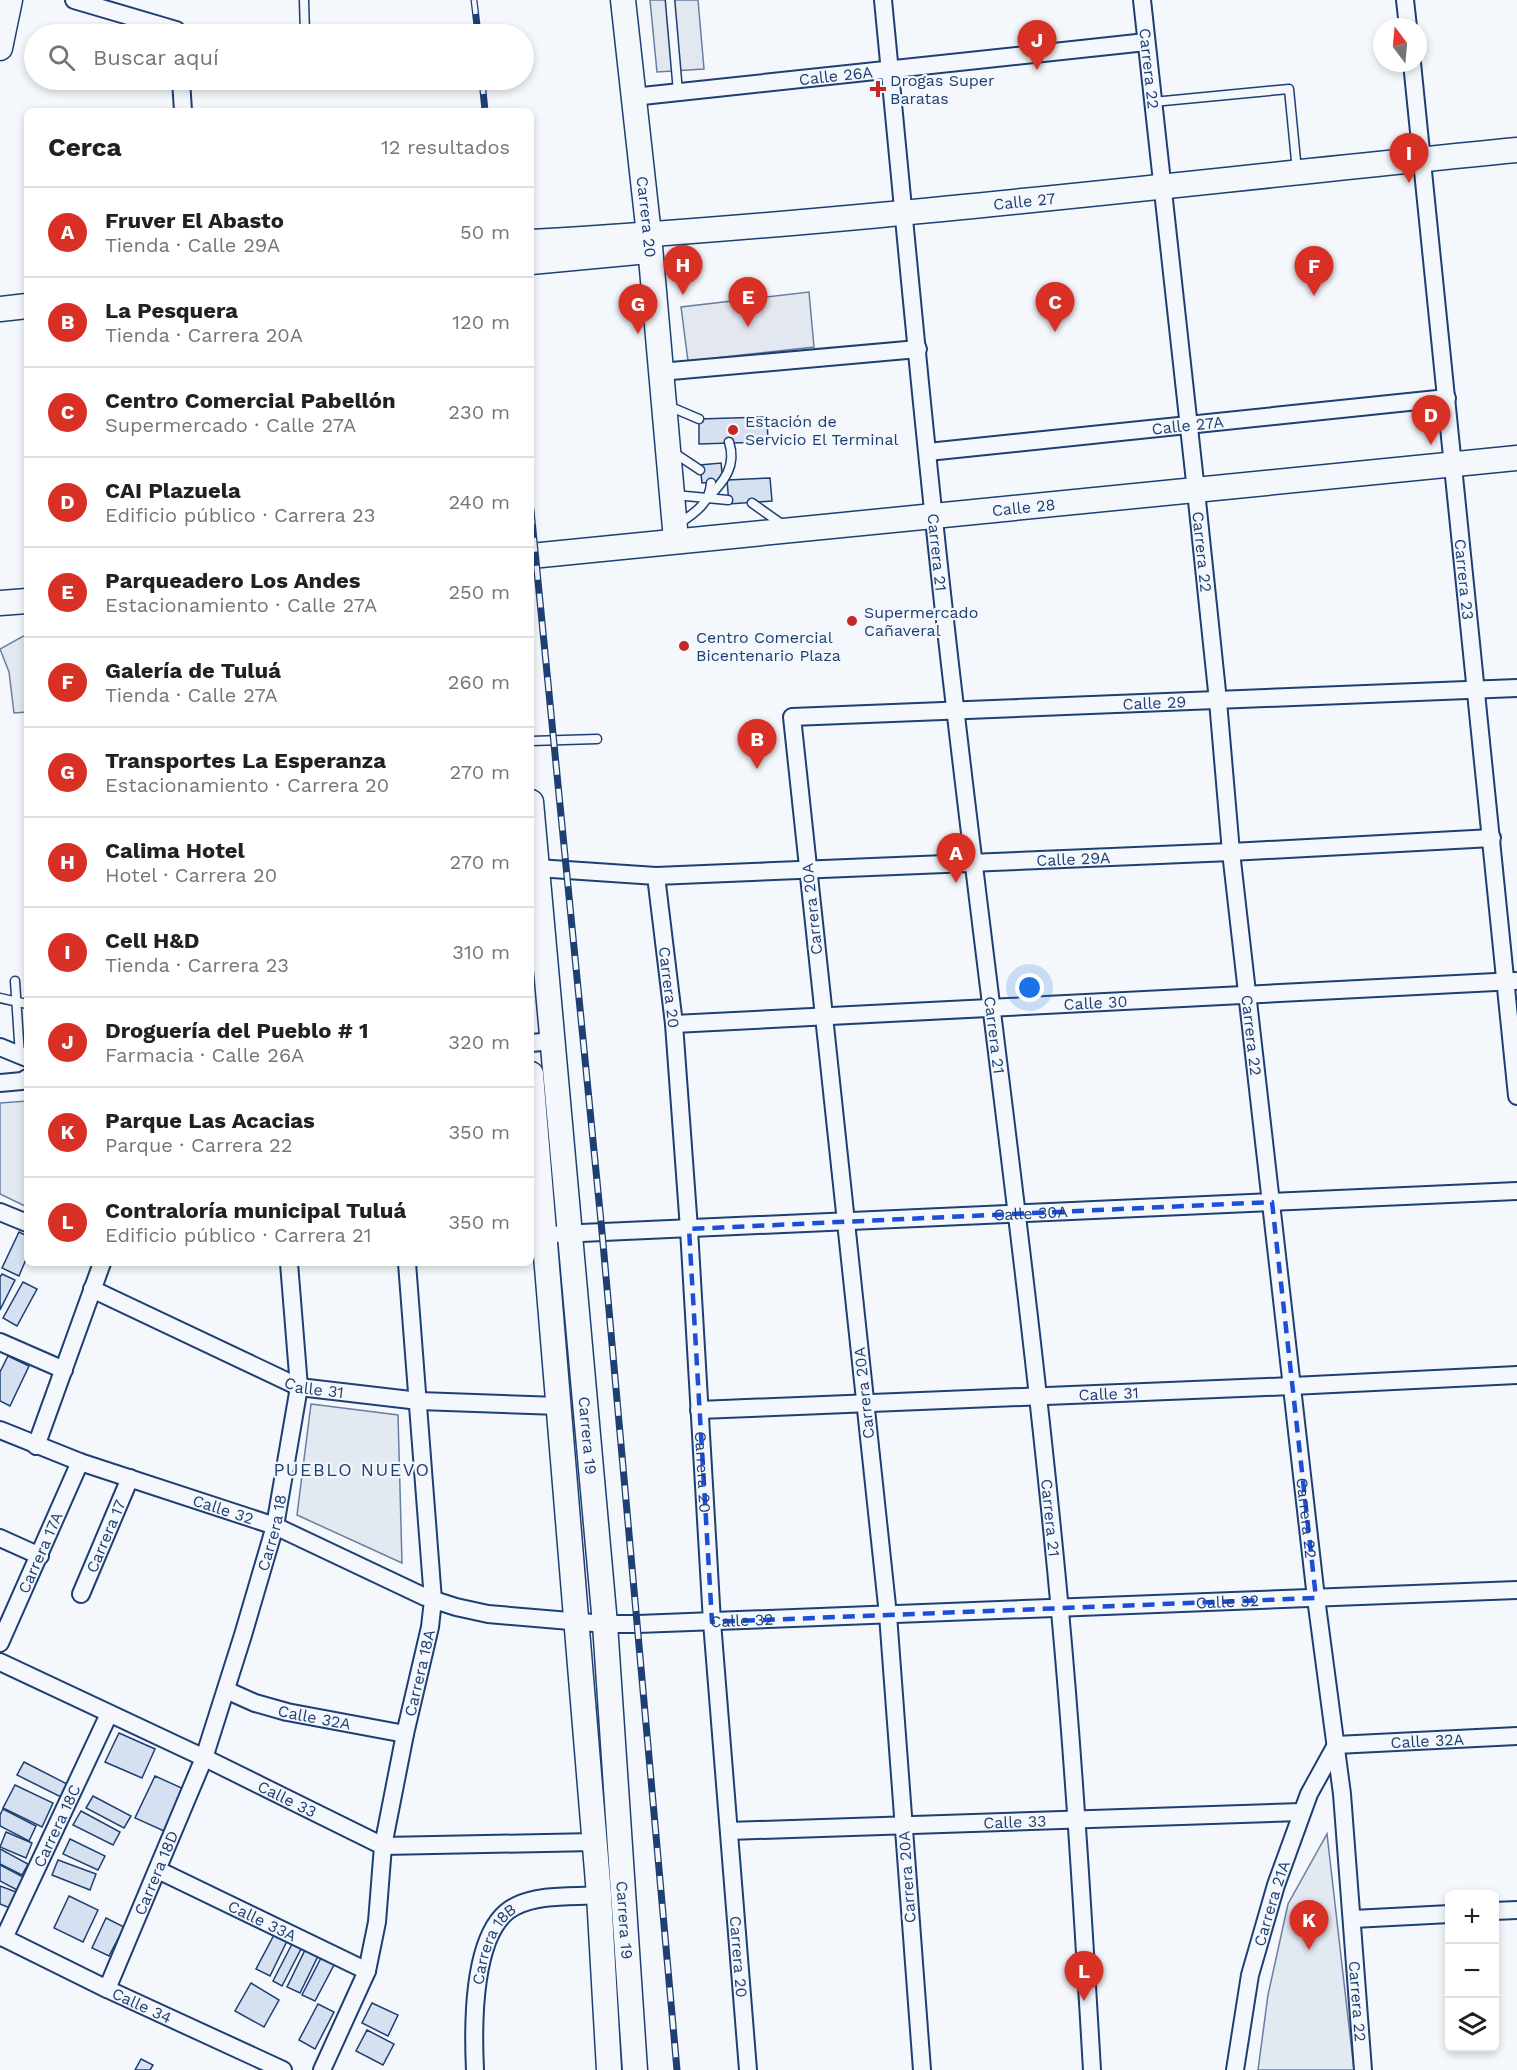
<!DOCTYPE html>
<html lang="es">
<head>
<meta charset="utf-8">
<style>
  :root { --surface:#fff; --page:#f2f2f2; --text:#202124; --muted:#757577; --line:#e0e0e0; --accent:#d93025 }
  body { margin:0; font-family:"Work Sans",sans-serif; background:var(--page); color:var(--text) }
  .controls { position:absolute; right:18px; bottom:18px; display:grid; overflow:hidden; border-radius:9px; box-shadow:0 3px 9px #0003 }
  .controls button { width:54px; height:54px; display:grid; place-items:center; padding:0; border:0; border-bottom:2px solid var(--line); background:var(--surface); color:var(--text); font:30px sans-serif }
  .compass { position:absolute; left:1373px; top:18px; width:54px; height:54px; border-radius:50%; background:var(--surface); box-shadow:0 3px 9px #0003; rotate:344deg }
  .you { position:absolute; left:1030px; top:988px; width:21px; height:21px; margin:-15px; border:4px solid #fff; border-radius:50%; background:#1a73e8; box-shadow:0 0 0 9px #1a73e833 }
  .badge { display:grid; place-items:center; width:39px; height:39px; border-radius:50%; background:var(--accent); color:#fff; font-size:20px; font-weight:700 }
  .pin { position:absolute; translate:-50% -50px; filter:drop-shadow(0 2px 3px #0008) }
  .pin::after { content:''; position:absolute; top:32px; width:21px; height:18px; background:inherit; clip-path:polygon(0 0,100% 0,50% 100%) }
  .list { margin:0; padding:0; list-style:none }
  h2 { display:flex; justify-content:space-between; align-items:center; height:78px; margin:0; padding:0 24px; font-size:26px }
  h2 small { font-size:20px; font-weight:400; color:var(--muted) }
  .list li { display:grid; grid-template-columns:39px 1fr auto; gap:18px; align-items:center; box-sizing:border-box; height:90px; padding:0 24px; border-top:2px solid var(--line) }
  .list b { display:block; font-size:22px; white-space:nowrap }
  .list p { margin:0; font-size:20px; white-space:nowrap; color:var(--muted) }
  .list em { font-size:20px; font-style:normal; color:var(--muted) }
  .icon { flex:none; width:33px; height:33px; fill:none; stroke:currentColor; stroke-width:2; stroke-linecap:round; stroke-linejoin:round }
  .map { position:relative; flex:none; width:1517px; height:2070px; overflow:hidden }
  .search { position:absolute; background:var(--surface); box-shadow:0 3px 9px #0003; left:24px; top:24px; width:510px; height:66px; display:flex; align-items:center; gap:15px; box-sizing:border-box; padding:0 21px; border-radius:33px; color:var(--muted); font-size:22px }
  .panel { position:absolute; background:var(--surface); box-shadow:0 3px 9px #0003; left:24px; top:108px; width:510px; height:1158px; border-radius:9px }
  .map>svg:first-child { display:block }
</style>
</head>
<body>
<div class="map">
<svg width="1517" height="2070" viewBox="0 0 1517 2070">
  <rect width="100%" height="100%" fill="#f4f7fb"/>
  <g fill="#e3e9f0" stroke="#687fa3" stroke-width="1.5">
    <polygon points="27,1101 27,1207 0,1194 0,1103"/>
    <polygon points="311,1404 398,1415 402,1563 297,1515"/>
    <polygon points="1327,1834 1354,2070 1258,2070 1268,1995 1288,1904"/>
  </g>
  <g fill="#e3e8f0" stroke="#687fa3" stroke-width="1.5">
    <polygon points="650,0 698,0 704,69 657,72"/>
    <polygon points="809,292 814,347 688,361 681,307"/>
    <polygon points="27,634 27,712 14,713 9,672 0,649"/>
  </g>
  <g fill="#d5e0f0" stroke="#1d3f73" stroke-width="1.5">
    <polygon points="767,417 768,442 699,444 699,419"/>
    <polygon points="721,463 723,481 702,483 700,465"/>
    <polygon points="770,478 772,501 729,504 727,480"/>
    <polygon points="19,1232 27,1236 27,1257 19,1276 2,1268"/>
    <polygon points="2,1274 15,1280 0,1310 0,1277"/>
    <polygon points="23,1282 37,1289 17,1326 3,1318"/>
    <polygon points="8,1356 29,1366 10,1406 0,1401 0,1372"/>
    <polygon points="119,1733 155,1749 142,1778 105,1762"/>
    <polygon points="24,1762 67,1784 61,1797 17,1775"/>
    <polygon points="155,1776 184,1789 164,1831 135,1818"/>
    <polygon points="15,1785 53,1803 42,1827 3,1808"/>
    <polygon points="93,1796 131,1816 124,1828 86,1808"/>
    <polygon points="3,1809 36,1826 29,1841 0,1826 0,1815"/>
    <polygon points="81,1811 120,1832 113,1845 73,1825"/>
    <polygon points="6,1832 32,1843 26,1858 0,1847"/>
    <polygon points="70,1839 105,1856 98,1870 63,1854"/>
    <polygon points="0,1849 28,1864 22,1875 0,1864"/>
    <polygon points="58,1860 96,1874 90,1890 52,1875"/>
    <polygon points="0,1865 25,1878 19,1891 0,1881"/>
    <polygon points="0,1886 16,1892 10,1908 0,1904"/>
    <polygon points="69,1896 98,1910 83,1942 54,1928"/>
    <polygon points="106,1918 124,1927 109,1956 92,1948"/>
    <polygon points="274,1935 287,1941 270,1976 256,1969"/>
    <polygon points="293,1942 302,1947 282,1986 273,1981"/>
    <polygon points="306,1948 319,1954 300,1993 287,1987"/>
    <polygon points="322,1956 335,1963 315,2001 302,1995"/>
    <polygon points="251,1983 279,2000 264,2027 235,2011"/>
    <polygon points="372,2003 398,2015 388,2036 362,2023"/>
    <polygon points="318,2004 334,2012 315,2049 299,2040"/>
    <polygon points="367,2030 394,2044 383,2065 356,2051"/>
    <polygon points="141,2059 153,2065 150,2070 135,2070"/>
  </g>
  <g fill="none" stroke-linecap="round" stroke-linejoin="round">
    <g stroke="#1d3f73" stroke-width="11">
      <g id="lane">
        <polyline points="304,0 305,34"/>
        <polyline points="670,0 678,92"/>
        <polyline points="1153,102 1289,89 1297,171"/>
        <polyline points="666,405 699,419"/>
        <polyline points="673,452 700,470"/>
        <polyline points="675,495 728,500"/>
        <path d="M708,498C724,481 737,466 729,442"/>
        <polyline points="752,503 783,525"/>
        <path d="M677,525C693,514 710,504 711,483"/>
        <polyline points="531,741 597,739"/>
        <polyline points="15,981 20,1056"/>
        <polyline points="0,998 27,1004"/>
      </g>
    </g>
    <g stroke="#1d3f73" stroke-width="20">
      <g id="street">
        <polyline points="74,0 176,30 177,34"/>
        <path id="s1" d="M883,0C906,236 927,472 955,707C990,1009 1032,1309 1060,1611C1074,1764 1083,1917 1092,2070"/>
        <path id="s2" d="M1142,0L1196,491L1218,701L1231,852L1316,1598L1342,1794L1363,2070"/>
        <polyline points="1405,0 1408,27"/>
        <path id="s3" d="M1412,63L1517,1096"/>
        <polyline points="181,80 183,111"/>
        <path id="s4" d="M633,97L1146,42"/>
        <polyline points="660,372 918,349"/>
        <path id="s5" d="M928,452L1447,398"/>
        <path id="s6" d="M537,868L656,876L1231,852L1492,838"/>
        <path id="s7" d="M656,876L674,1024L689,1229L712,1622L748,2070"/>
        <path id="s8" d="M674,1024L1515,981"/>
        <polyline points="531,1043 553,1041"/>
        <polyline points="0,1047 27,1058"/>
        <polyline points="0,1083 22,1081 27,1078"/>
        <polyline points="0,1212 27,1223"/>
        <path id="s9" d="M559,1234L1517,1191"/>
        <path id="s10" d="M92,1289L299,1387L419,1401L559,1406"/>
        <polyline points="0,1342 64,1370"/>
        <path id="s11" d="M699,1410L1292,1386L1517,1375"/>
        <path id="s12" d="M0,1430L80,1462L275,1526L425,1597L456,1607L488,1614L605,1624H638L1517,1590"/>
        <polyline points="36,1446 102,1263"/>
        <polyline points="0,1538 40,1556"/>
        <path id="s13" d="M81,1594L130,1478"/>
        <path id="s14" d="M0,1643L80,1462"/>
        <path id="s15" d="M0,1662L211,1761L383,1846L595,1842"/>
        <path id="s16" d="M226,1690L255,1703L287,1712L405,1734"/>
        <path id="s17" d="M729,1831L1302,1812"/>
        <path id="s18" d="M158,1870L367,1971"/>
        <polyline points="1494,1911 1517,1910"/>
        <polyline points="1353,1919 1450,1914"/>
        <path id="s19" d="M0,1936L107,1989L283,2070"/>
        <path id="s20" d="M4,1938L109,1714"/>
        <path id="s21" d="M107,1989L204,1758L243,1635L275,1526L299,1387L289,1263"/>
        <path id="s22" d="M322,2070L367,1971L377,1922L383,1846L405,1734L430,1627L433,1600L407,1263"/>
        <path id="s23" d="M475,2070C473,2028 471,1927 516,1906C540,1894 573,1897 599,1895"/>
        <path id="s24" d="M922,2070L888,1615L792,717L1517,688"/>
        <path id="s25" d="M1235,2070L1250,1975L1276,1885L1309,1794L1336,1745L1517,1736"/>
      </g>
    </g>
    <g stroke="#1d3f73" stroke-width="27">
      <g id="secondary">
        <path id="s26" d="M623,0L649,235L676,540"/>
        <polyline points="0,48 10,0"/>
        <path id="s27" d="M531,242C861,223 1188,182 1517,150"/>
        <polyline points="531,262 648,251"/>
        <polyline points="0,309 27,306"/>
        <path id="s28" d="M531,556L1517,458"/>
        <polyline points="0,603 27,601"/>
        <path id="s29" d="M531,802L605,1624L635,2070"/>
        <polyline points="531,1074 599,1895 609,2070"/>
      </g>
    </g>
    <use href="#lane" stroke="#f4f7fb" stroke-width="8"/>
    <use href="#street" stroke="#f4f7fb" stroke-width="16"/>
    <use href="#secondary" stroke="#f4f7fb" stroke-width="24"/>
    <g stroke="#1d3f73" stroke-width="7">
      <g id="rail">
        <polyline points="474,0 478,34"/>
        <polyline points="482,80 485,111"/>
        <polyline points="531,510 602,1232 677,2070"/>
      </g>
    </g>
    <use href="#rail" stroke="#f4f7fb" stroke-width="4.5" stroke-dasharray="14" stroke-linecap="butt"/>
  </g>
  <path fill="none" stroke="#1d4ed8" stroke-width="4.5" stroke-dasharray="12 8" stroke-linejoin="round" d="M1272,1202L1316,1598L712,1622L689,1229Z"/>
  <g fill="#c62828" stroke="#f4f7fb" stroke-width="2">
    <path d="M875 80h6v6h6v6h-6v6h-6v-6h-6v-6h6z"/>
    <circle cx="733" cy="430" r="6"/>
    <circle cx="852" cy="621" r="6"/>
    <circle cx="684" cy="646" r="6"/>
  </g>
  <g text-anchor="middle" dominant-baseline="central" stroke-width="4.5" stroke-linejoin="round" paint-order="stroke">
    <g font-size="16" fill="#1d3f73" stroke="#f4f7fb">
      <text stroke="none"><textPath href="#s2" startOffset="69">Carrera 22</textPath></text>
      <text stroke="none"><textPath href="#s4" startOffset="204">Calle 26A</textPath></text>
      <text stroke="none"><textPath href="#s27" startOffset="495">Calle 27</textPath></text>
      <text stroke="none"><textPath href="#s26" startOffset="218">Carrera 20</textPath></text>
      <text stroke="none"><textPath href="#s5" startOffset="261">Calle 27A</textPath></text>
      <text stroke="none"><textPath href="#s28" startOffset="495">Calle 28</textPath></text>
      <text stroke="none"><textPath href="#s1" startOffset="555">Carrera 21</textPath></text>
      <text stroke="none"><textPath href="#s2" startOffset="555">Carrera 22</textPath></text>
      <text stroke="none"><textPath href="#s3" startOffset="519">Carrera 23</textPath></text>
      <text stroke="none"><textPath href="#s24" startOffset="1722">Calle 29</textPath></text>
      <text stroke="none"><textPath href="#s6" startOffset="537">Calle 29A</textPath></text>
      <text transform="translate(812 909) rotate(-96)">Carrera 20A</text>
      <text stroke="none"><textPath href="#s7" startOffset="112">Carrera 20</textPath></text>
      <text stroke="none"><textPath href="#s8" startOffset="422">Calle 30</textPath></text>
      <text stroke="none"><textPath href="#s1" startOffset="1041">Carrera 21</textPath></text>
      <text stroke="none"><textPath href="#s2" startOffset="1041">Carrera 22</textPath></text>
      <text stroke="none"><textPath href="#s9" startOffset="472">Calle 30A</textPath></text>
      <text stroke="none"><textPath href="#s10" startOffset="244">Calle 31</textPath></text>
      <text transform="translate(864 1393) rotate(-96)">Carrera 20A</text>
      <text stroke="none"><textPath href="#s11" startOffset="410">Calle 31</textPath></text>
      <text stroke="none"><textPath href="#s29" startOffset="636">Carrera 19</textPath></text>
      <text stroke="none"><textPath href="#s7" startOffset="598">Carrera 20</textPath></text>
      <text stroke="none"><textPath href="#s12" startOffset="237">Calle 32</textPath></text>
      <text stroke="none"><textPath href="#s1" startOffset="1527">Carrera 21</textPath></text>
      <text stroke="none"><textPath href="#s2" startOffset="1527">Carrera 22</textPath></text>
      <text stroke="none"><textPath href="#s21" startOffset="486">Carrera 18</textPath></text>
      <text stroke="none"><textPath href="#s13" startOffset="63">Carrera 17</textPath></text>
      <text stroke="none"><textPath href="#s14" startOffset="99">Carrera 17A</textPath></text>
      <text stroke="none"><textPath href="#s12" startOffset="1263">Calle 32</textPath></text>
      <text stroke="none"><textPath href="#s12" startOffset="777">Calle 32</textPath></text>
      <text stroke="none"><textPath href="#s22" startOffset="412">Carrera 18A</textPath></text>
      <text stroke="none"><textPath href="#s16" startOffset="93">Calle 32A</textPath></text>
      <text stroke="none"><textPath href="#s25" startOffset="434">Calle 32A</textPath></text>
      <text stroke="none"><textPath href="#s15" startOffset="318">Calle 33</textPath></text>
      <text stroke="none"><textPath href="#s17" startOffset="286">Calle 33</textPath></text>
      <text stroke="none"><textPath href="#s20" startOffset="124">Carrera 18C</textPath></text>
      <text stroke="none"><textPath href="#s21" startOffset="126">Carrera 18D</textPath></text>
      <text transform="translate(907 1877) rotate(-94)">Carrera 20A</text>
      <text stroke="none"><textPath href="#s25" startOffset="171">Carrera 21A</textPath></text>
      <text stroke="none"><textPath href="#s18" startOffset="116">Calle 33A</textPath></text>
      <text stroke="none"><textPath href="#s29" startOffset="1122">Carrera 19</textPath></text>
      <text stroke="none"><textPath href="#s23" startOffset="130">Carrera 18B</textPath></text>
      <text stroke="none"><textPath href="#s7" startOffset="1084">Carrera 20</textPath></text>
      <text stroke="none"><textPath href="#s2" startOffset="2013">Carrera 22</textPath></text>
      <text stroke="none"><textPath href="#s19" startOffset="158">Calle 34</textPath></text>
    </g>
    <g font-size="16" fill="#1d3f73" stroke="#f4f7fb" text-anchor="start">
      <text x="890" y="80">Drogas Super<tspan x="890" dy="18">Baratas</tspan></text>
      <text x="745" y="421">Estación de<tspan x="745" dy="18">Servicio El Terminal</tspan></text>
      <text x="864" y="612">Supermercado<tspan x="864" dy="18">Cañaveral</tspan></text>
      <text x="696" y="637">Centro Comercial<tspan x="696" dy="18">Bicentenario Plaza</tspan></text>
    </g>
    <g font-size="18" letter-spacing="1.5" fill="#1d3f73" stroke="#f4f7fb">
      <text x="352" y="1469">PUEBLO NUEVO</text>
    </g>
  </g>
</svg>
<div class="controls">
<button>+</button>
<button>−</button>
<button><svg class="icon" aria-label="layers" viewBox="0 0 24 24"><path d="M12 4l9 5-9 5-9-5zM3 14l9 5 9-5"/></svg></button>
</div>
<svg class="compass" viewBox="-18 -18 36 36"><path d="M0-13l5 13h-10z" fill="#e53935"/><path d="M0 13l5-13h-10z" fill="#757577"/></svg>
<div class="you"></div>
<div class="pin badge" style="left:956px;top:883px">A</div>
<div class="pin badge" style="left:757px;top:769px">B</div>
<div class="pin badge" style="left:1055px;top:332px">C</div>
<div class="pin badge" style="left:1431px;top:445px">D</div>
<div class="pin badge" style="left:748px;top:327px">E</div>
<div class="pin badge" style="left:1314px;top:296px">F</div>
<div class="pin badge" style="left:638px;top:334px">G</div>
<div class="pin badge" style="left:683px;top:295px">H</div>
<div class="pin badge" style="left:1409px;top:183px">I</div>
<div class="pin badge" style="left:1037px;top:70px">J</div>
<div class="pin badge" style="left:1309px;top:1950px">K</div>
<div class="pin badge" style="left:1084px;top:2001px">L</div>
<div class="search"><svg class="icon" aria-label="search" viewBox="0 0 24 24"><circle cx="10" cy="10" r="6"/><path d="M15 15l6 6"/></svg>Buscar aquí</div>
<section class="panel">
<h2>Cerca<small>12 resultados</small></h2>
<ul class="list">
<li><span class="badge">A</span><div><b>Fruver El Abasto</b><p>Tienda · Calle 29A</p></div><em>50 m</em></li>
<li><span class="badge">B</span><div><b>La Pesquera</b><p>Tienda · Carrera 20A</p></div><em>120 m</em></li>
<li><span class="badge">C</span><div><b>Centro Comercial Pabellón</b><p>Supermercado · Calle 27A</p></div><em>230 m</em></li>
<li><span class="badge">D</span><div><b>CAI Plazuela</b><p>Edificio público · Carrera 23</p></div><em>240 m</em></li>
<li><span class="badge">E</span><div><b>Parqueadero Los Andes</b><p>Estacionamiento · Calle 27A</p></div><em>250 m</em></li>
<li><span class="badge">F</span><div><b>Galería de Tuluá</b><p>Tienda · Calle 27A</p></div><em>260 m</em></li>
<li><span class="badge">G</span><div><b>Transportes La Esperanza</b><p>Estacionamiento · Carrera 20</p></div><em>270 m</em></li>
<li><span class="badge">H</span><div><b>Calima Hotel</b><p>Hotel · Carrera 20</p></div><em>270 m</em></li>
<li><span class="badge">I</span><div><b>Cell H&amp;D</b><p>Tienda · Carrera 23</p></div><em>310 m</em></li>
<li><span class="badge">J</span><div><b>Droguería del Pueblo # 1</b><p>Farmacia · Calle 26A</p></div><em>320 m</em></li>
<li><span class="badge">K</span><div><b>Parque Las Acacias</b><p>Parque · Carrera 22</p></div><em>350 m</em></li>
<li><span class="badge">L</span><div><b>Contraloría municipal Tuluá</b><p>Edificio público · Carrera 21</p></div><em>350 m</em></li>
</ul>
</section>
</div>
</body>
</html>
